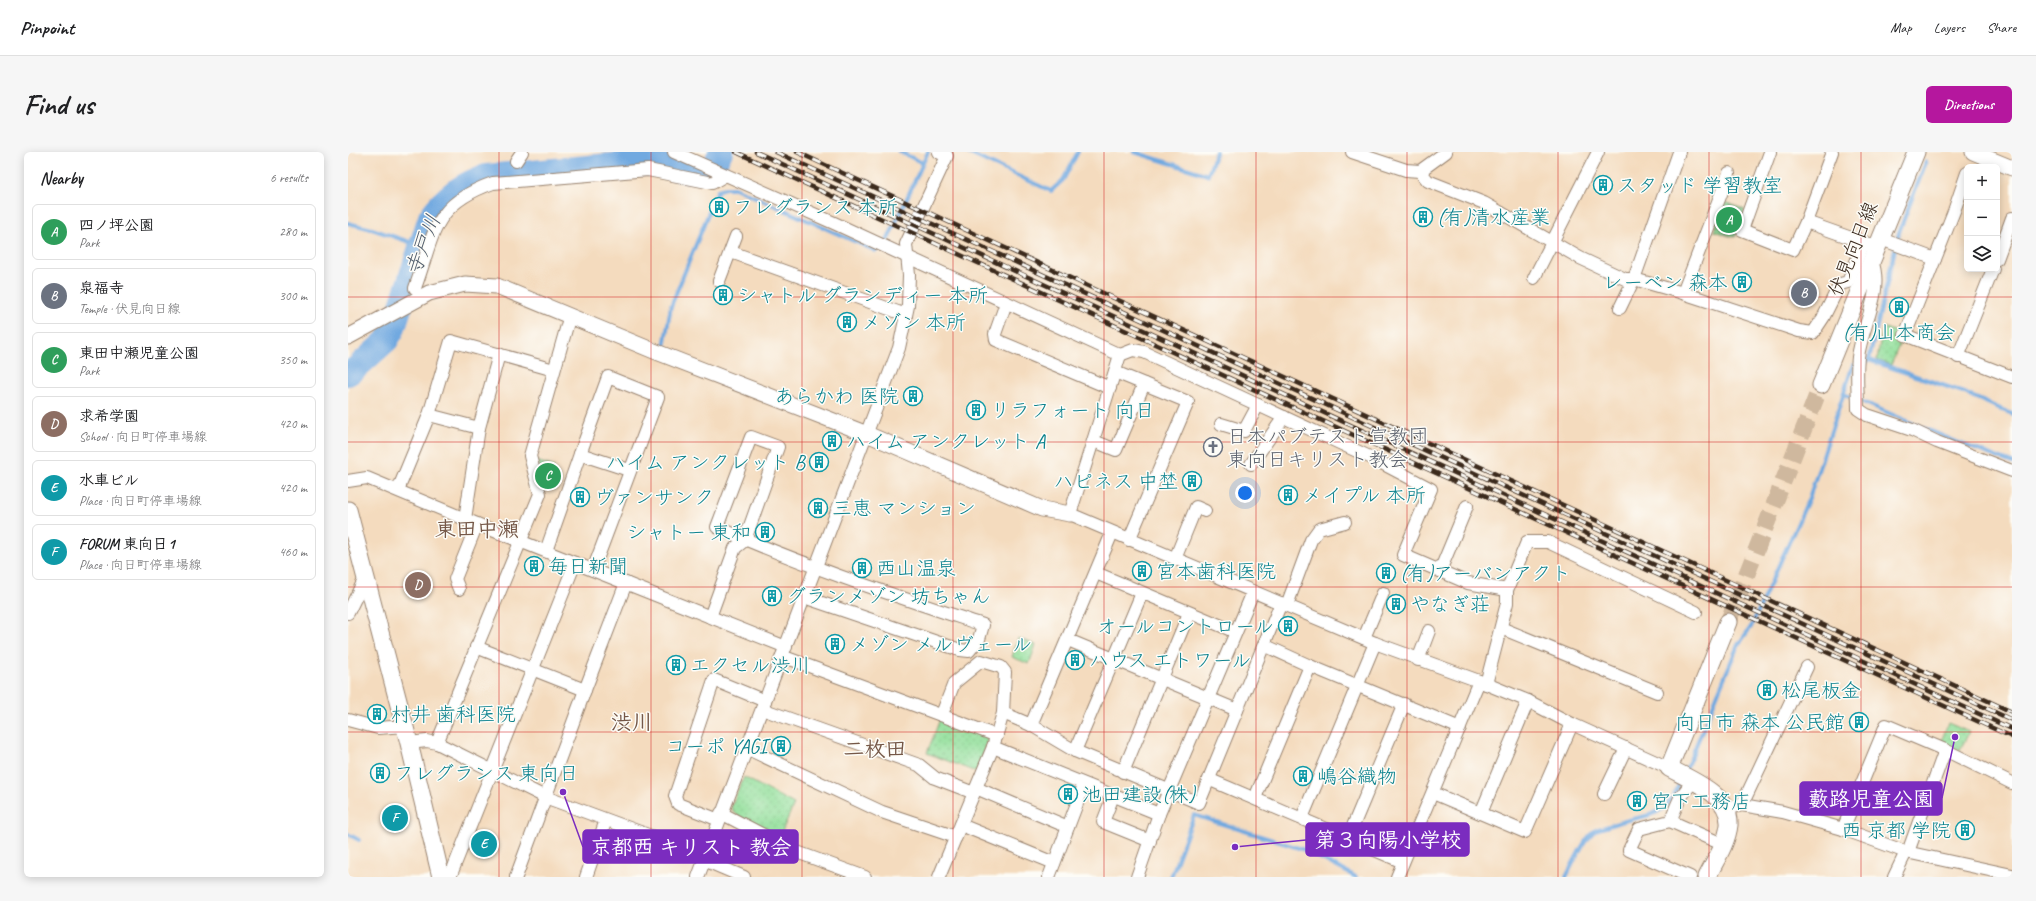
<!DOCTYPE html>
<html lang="en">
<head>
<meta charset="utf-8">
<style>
  :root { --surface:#fff; --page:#f6f6f6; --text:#202124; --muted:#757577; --line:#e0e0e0; --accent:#b5179e }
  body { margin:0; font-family:Caveat,"Klee One",sans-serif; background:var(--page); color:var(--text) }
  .controls { position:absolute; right:12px; top:12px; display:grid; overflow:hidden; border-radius:6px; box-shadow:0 2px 10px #0003 }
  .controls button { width:36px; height:36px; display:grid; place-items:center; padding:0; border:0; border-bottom:1px solid var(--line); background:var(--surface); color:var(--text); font:20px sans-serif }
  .you { position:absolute; left:897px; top:341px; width:14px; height:14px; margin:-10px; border:3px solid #fff; border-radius:50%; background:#1a73e8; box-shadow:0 0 0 6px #1a73e833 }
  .badge { display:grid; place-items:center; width:26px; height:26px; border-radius:50%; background:var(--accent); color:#fff; font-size:13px; font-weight:700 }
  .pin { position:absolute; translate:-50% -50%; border:2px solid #fff; box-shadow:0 1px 4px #0006 }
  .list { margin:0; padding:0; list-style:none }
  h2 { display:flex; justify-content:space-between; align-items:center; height:52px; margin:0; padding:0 16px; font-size:17px }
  h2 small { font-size:13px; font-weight:400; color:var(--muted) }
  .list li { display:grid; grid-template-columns:26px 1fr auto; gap:12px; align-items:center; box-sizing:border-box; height:56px; margin:0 8px 8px; padding:0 8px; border:1px solid var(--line); border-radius:6px }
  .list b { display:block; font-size:15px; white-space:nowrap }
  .list p { margin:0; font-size:13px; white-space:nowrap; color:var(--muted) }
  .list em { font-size:13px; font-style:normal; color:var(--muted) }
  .icon { flex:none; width:22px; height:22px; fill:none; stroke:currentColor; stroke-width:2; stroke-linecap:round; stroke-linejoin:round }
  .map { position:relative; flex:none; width:1664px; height:725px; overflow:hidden; border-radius:6px }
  header { display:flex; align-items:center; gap:24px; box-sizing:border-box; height:56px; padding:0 20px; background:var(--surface); border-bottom:1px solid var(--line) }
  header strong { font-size:19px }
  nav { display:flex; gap:22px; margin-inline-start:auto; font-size:14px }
  .intro { display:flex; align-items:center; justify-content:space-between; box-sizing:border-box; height:96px; padding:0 24px }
  h1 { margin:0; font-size:28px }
  .button { padding:10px 18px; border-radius:6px; background:var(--accent); color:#fff; font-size:14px; font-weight:700 }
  main { display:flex; gap:24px; padding:0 24px }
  aside { flex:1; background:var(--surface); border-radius:6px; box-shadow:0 2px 10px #0003 }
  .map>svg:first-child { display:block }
</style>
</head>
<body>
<header>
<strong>Pinpoint</strong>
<nav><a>Map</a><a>Layers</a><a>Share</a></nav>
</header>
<div class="intro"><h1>Find us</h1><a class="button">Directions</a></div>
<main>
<aside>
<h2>Nearby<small>6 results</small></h2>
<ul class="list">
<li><span class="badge" style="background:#2e9e5b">A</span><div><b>四ノ坪公園</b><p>Park</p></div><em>280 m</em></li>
<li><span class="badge" style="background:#6b7280">B</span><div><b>泉福寺</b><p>Temple · 伏見向日線</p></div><em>300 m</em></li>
<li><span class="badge" style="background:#2e9e5b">C</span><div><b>東田中瀬児童公園</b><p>Park</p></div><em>350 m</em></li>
<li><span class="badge" style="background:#8d6e63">D</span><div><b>求希学園</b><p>School · 向日町停車場線</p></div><em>420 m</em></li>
<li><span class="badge" style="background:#0f9aa8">E</span><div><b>水車ビル</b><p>Place · 向日町停車場線</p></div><em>420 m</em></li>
<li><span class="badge" style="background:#0f9aa8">F</span><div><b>FORUM 東向日1</b><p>Place · 向日町停車場線</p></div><em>460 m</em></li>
</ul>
</aside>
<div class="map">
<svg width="1664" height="725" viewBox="0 0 1664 725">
  <defs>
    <pattern id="green-dots" width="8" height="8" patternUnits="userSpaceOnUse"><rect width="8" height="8" fill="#93df9b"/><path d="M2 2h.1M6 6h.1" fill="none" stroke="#80c085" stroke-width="1.8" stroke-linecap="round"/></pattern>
  </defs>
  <rect width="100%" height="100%" fill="#fdfcf7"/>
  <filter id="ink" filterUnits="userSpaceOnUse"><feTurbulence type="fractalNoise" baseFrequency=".025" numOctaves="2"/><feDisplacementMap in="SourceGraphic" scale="8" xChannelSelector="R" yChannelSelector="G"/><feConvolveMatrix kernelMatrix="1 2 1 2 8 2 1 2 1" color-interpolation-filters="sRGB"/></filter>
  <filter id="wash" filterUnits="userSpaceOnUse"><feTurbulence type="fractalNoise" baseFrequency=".012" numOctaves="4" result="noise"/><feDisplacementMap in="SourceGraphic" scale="16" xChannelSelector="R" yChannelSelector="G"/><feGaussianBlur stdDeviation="0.9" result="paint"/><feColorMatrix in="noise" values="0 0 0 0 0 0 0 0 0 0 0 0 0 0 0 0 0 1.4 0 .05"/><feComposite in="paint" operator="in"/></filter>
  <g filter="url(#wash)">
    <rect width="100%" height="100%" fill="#f4dbbe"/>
    <g fill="url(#green-dots)" stroke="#67845c">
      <polygon points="1377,50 1397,58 1387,85 1366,79"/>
      <polygon points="1535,175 1555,183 1543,213 1529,208"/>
      <polygon points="189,309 206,315 201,332"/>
      <polygon points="670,486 688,493 681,512 664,505"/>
      <polygon points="592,567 638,584 640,589 628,620 579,601"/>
      <polygon points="1600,571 1621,580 1612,599 1593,590"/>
      <polygon points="396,625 446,652 431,686 386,661 383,655"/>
    </g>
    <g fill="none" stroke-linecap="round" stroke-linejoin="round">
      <g stroke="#71a9e0" stroke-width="4">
        <polyline points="552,0 575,11 580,0"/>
        <polyline points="618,0 703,39 715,28 730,0"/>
        <polyline points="786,0 860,23 868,0"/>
        <polyline points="0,71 24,77 73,94"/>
        <polyline points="316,195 323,154 370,38 377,36 387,36 528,99 540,87 575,11"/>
        <polyline points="1521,208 1551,80 1578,10"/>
        <polyline points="1512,211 1521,208 1612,239 1664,262"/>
        <polyline points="1496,242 1609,290 1664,311"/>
        <polyline points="1337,620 1390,493 1403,475 1461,346 1505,213"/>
        <polyline points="0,682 11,688"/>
        <polyline points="823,725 846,663 957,698 1008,725"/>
        <path d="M1218,725C1225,712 1236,686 1248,678C1252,676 1259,675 1263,673C1299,660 1316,671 1333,628"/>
      </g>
      <path stroke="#71a9e0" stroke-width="24" d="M0,222L6,218L39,188L45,178L82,65C96,45 115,31 138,24L284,11L314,13L336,19H359L365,15L373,0"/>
    </g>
  </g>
  <g filter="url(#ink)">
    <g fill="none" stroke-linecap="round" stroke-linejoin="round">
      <polyline stroke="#cfb89e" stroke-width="17" stroke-dasharray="17 8" stroke-linecap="butt" points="1380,470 1473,233"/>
      <g stroke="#98826e" stroke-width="14">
        <g id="minor">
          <polyline points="326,0 486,71 772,203 785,198 796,200 1026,307 1083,337 1055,403 1120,431 1159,438"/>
          <polyline points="1004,0 1058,18 1072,19 1080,29 1136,51 1232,106 1277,127 1286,127 1335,141 1451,179 1465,181 1475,166 1492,132 1500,130 1516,90"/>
          <polyline points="1422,0 1394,78 1445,98 1458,70 1484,0"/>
          <polyline points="168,9 174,0"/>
          <polyline points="1072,19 1098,0"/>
          <polyline points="1619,21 1606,59 1557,183 1664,225"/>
          <polyline points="1458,70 1523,93"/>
          <polyline points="1533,87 1587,107"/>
          <polyline points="383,100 558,163"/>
          <polyline points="1649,107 1664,66"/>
          <path d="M1524,109C1536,140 1514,173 1510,205C1508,222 1510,240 1510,257L1519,263L1564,278L1589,290L1664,319"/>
          <polyline points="1186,126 1250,0"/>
          <polyline points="371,129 388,84"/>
          <path d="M67,136C87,82 83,53 145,31L300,18L364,31L376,24"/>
          <polyline points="1335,141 1381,21"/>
          <polyline points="658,151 647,182 648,188 762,236"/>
          <polyline points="1272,156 1286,127 1331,0"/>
          <polyline points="772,203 722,362 1027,491 1131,529 1180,549 1224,572 1321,616"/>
          <polyline points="1610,205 1645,117"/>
          <polyline points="767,220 840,250 781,388"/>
          <polyline points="81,263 131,276"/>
          <polyline points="873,272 896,279 910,253"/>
          <polyline points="746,289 768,298 796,232"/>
          <polyline points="232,302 260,225 310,245 245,418"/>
          <polyline points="903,312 936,265"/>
          <polyline points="0,329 19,326 129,372 438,495"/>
          <polyline points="50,338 81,263 103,189 206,218"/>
          <polyline points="117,367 131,276 151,202"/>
          <polyline points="198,399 232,302 281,318"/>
          <polyline points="827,407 848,355 857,359"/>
          <polyline points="1092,419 1119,354"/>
          <polyline points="748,421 888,480"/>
          <polyline points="111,437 107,427 129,372"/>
          <polyline points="939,453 963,388 971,377 997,370"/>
          <polyline points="0,461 17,426"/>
          <path d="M362,465L387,396L397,388L430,295L403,285L369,375C456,414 545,443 635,473L631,487L621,499L612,498L456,445"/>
          <polyline points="1153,476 1309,540"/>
          <polyline points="1016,486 1035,441"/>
          <polyline points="720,488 889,558"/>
          <polyline points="916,493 962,514 1112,576"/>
          <polyline points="128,495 237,538"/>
          <polyline points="434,504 649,584"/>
          <polyline points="1070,508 1081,479"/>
          <polyline points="1138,532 1159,451 1159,438 1179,390 1200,390 1348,460"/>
          <polyline points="414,557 571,613 587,626 626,641"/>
          <polyline points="655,561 683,573 764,381"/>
          <polyline points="594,562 606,531 633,509 653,515 657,520 655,561 645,595 811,662"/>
          <polyline points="0,568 30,576 57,574"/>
          <polyline points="683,573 727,599 851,651 933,451"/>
          <polyline points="61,591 79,589 89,591 197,645 357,704"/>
          <polyline points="89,591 192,342 182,304 222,163"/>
          <polyline points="398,596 534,660 608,685"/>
          <polyline points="727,599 794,441"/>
          <polyline points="775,620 841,461"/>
          <polyline points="860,627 1055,710"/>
          <polyline points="628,636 720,675"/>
          <polyline points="1085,641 1177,680 1224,572"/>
          <polyline points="1256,642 1278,596"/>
          <polyline points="765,644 755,670 802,689"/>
          <polyline points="907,646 962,514"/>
          <polyline points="1394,653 1459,515"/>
          <polyline points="1378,657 1394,653 1435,660 1495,677 1558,700 1664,723"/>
          <polyline points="373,661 446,699 517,725"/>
          <polyline points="1133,661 1180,549"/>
          <polyline points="954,666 1027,491"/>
          <polyline points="371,668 330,652 327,644 366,528 417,549"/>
          <polyline points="1322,669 1374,692"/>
          <polyline points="613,673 706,711"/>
          <polyline points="1495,677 1538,573 1597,598 1664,631"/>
          <polyline points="1000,686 1056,552"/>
          <polyline points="1560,700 1597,598"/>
          <polyline points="356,708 396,725"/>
          <polyline points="102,725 227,411"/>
          <polyline points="168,725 237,538 278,431"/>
          <polyline points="238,725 258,668"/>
          <polyline points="350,725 551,196 560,154 561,123 558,92 599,4 590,0"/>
          <polyline points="591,725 645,595"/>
          <polyline points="701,725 736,633"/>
          <polyline points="789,725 811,662 905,440"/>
          <polyline points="1049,725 1131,529"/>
          <polyline points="1342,725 1281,698 1291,677 1322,669 1332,646 1345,629"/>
          <polyline points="1546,725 1558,700"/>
        </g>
      </g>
      <g stroke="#98826e" stroke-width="17">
        <g id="tertiary">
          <polyline points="1625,0 1664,16"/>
          <polyline points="0,185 81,141 117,132 149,134 306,199 519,282 694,357 722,362"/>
        </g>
      </g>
      <g stroke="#98826e" stroke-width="19">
        <g id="secondary">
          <polyline points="1473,233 1568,0"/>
          <polyline points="0,358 61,591 93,725"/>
          <path d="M1359,725C1367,709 1379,691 1381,673C1383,643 1343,628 1321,616L1380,470"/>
        </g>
      </g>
      <use href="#minor" stroke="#fff" stroke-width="12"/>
      <use href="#tertiary" stroke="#fff" stroke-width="15"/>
      <use href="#secondary" stroke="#fff" stroke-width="17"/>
      <g stroke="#3b2a1e" stroke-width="4.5">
        <g id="rail">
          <polyline points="388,0 1664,585"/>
          <polyline points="408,0 1664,577"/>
          <polyline points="428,0 1664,568"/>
          <polyline points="449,0 1664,560"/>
        </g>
      </g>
      <use href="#rail" stroke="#fdfcf7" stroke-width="3" stroke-dasharray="9" stroke-linecap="butt"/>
    </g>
  </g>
  <path fill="none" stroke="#d62828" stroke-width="1" stroke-opacity="0.55" d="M151,0V725M303,0V725M454,0V725M605,0V725M756,0V725M908,0V725M1059,0V725M1210,0V725M1361,0V725M1513,0V725M0,145H1664M0,290H1664M0,435H1664M0,580H1664"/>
  <defs>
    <g id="building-ring" transform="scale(1)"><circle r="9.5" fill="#fdfcf7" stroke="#0f9aa8" stroke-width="1.5"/><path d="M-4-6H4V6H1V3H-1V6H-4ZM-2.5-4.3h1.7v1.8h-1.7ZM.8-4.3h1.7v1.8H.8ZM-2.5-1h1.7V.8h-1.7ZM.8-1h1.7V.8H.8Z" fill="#0f9aa8"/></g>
    <g id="church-ring" transform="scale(1)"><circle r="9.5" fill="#fdfcf7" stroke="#6b7280" stroke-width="1.5"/><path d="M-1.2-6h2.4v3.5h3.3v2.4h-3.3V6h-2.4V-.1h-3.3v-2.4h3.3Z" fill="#6b7280"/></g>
  </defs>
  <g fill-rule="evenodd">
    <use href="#building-ring" x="1255" y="33"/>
    <use href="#building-ring" x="371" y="55"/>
    <use href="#building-ring" x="1075" y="65"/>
    <use href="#building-ring" x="1394" y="130"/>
    <use href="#building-ring" x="375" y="143"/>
    <use href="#building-ring" x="1551" y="155"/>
    <use href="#building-ring" x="499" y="170"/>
    <use href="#building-ring" x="565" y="244"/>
    <use href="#building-ring" x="628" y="258"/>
    <use href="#building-ring" x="484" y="289"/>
    <use href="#church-ring" x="865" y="295"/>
    <use href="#building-ring" x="471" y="310"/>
    <use href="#building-ring" x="844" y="329"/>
    <use href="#building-ring" x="940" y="343"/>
    <use href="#building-ring" x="232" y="345"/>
    <use href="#building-ring" x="470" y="356"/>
    <use href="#building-ring" x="417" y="380"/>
    <use href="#building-ring" x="186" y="414"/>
    <use href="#building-ring" x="514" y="416"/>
    <use href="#building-ring" x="794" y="419"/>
    <use href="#building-ring" x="1038" y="421"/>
    <use href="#building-ring" x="424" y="444"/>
    <use href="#building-ring" x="1048" y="452"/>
    <use href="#building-ring" x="940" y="474"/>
    <use href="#building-ring" x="487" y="492"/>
    <use href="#building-ring" x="727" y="508"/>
    <use href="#building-ring" x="328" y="513"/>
    <use href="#building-ring" x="1419" y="538"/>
    <use href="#building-ring" x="29" y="562"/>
    <use href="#building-ring" x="1511" y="570"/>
    <use href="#building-ring" x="433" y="594"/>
    <use href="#building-ring" x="32" y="621"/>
    <use href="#building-ring" x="955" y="624"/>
    <use href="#building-ring" x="720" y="642"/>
    <use href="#building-ring" x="1289" y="649"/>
    <use href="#building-ring" x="1617" y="678"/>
  </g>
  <g text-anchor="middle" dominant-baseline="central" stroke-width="3" stroke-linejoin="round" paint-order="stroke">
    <g font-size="20" fill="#0d838f" stroke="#fdfcf7" text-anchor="start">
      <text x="1269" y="33">スタッド 学習教室</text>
      <text x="385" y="55">フレグランス 本所</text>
      <text x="1089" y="65">(有)清水産業</text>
      <text x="1380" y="130" text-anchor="end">レーベン 森本</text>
      <text x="389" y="143">シャトル グランディー 本所</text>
      <text x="513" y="170">メゾン 本所</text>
      <text x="1551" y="180" text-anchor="middle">(有)山本商会</text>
      <text x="551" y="244" text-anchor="end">あらかわ 医院</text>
      <text x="642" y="258">リラフォート 向日</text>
      <text x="498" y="289">ハイム アンクレット A</text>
      <text x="457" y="310" text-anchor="end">ハイム アンクレット B</text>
      <text x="830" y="329" text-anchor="end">ハピネス 中埜</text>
      <text x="954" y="343">メイプル 本所</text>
      <text x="246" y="345">ヴァンサンク</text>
      <text x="484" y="356">三恵 マンション</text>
      <text x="403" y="380" text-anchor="end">シャトー 東和</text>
      <text x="200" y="414">毎日新聞</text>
      <text x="528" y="416">西山温泉</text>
      <text x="808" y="419">宮本歯科医院</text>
      <text x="1052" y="421">(有)アーバンアクト</text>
      <text x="438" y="444">グランメゾン 坊ちゃん</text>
      <text x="1062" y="452">やなぎ荘</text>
      <text x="926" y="474" text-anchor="end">オールコントロール</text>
      <text x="501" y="492">メゾン メルヴェール</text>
      <text x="741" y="508">ハウス エトワール</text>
      <text x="342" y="513">エクセル渋川</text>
      <text x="1433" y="538">松尾板金</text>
      <text x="43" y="562">村井 歯科医院</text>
      <text x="1497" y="570" text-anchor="end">向日市 森本 公民館</text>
      <text x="419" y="594" text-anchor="end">コーポ YAGI</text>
      <text x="46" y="621">フレグランス 東向日</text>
      <text x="969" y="624">嶋谷織物</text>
      <text x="734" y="642">池田建設(株)</text>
      <text x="1303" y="649">宮下工務店</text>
      <text x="1603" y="678" text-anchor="end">西 京都 学院</text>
    </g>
    <g font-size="20" fill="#3b2a1e" stroke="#fdfcf7">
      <text transform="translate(1505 97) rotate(-68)">伏見向日線</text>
    </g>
    <g font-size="20" fill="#5b616d" stroke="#fdfcf7" text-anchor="start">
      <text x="879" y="284">日本パブテスト宣教団<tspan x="879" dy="23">東向日キリスト教会</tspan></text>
    </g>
    <g font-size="21" font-style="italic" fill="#515d6c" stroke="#fdfcf7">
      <text transform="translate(75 93) rotate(-69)">寺戸川</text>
    </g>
    <g font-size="21" font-weight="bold" fill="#755848" stroke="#fdfcf7">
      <text x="129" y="377">東田中瀬</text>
      <text x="284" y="570">渋川</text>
      <text x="527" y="597">二枚田</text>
    </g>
  </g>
  <path fill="none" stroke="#7b2cbf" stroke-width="1.5" d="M1607 585L1594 646M887 695L958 688M215 640L235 695"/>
  <g fill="#7b2cbf" stroke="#fdfcf7" stroke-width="1.5">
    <circle cx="1607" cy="585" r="4"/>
    <circle cx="887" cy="695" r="4"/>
    <circle cx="215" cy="640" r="4"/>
  </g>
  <g fill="#7b2cbf" stroke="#7b2cbf" stroke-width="1.5">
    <rect x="1452" y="630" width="142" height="33" rx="4"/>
    <rect x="958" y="671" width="163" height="33" rx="4"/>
    <rect x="235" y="678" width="215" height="33" rx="4"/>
  </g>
  <g font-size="21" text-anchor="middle" font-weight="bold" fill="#fff">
    <text x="1523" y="654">藪路児童公園</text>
    <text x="1040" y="695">第３向陽小学校</text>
    <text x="343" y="702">京都西 キリスト 教会</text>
  </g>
</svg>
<div class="controls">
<button>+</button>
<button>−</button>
<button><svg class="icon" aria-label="layers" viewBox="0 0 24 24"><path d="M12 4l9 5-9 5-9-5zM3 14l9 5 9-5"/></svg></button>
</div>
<div class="you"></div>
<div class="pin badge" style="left:1381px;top:68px;background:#2e9e5b">A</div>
<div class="pin badge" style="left:1456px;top:141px;background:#6b7280">B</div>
<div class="pin badge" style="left:200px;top:324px;background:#2e9e5b">C</div>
<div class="pin badge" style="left:70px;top:433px;background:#8d6e63">D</div>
<div class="pin badge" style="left:136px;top:692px;background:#0f9aa8">E</div>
<div class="pin badge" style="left:47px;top:666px;background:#0f9aa8">F</div>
</div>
</main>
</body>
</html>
